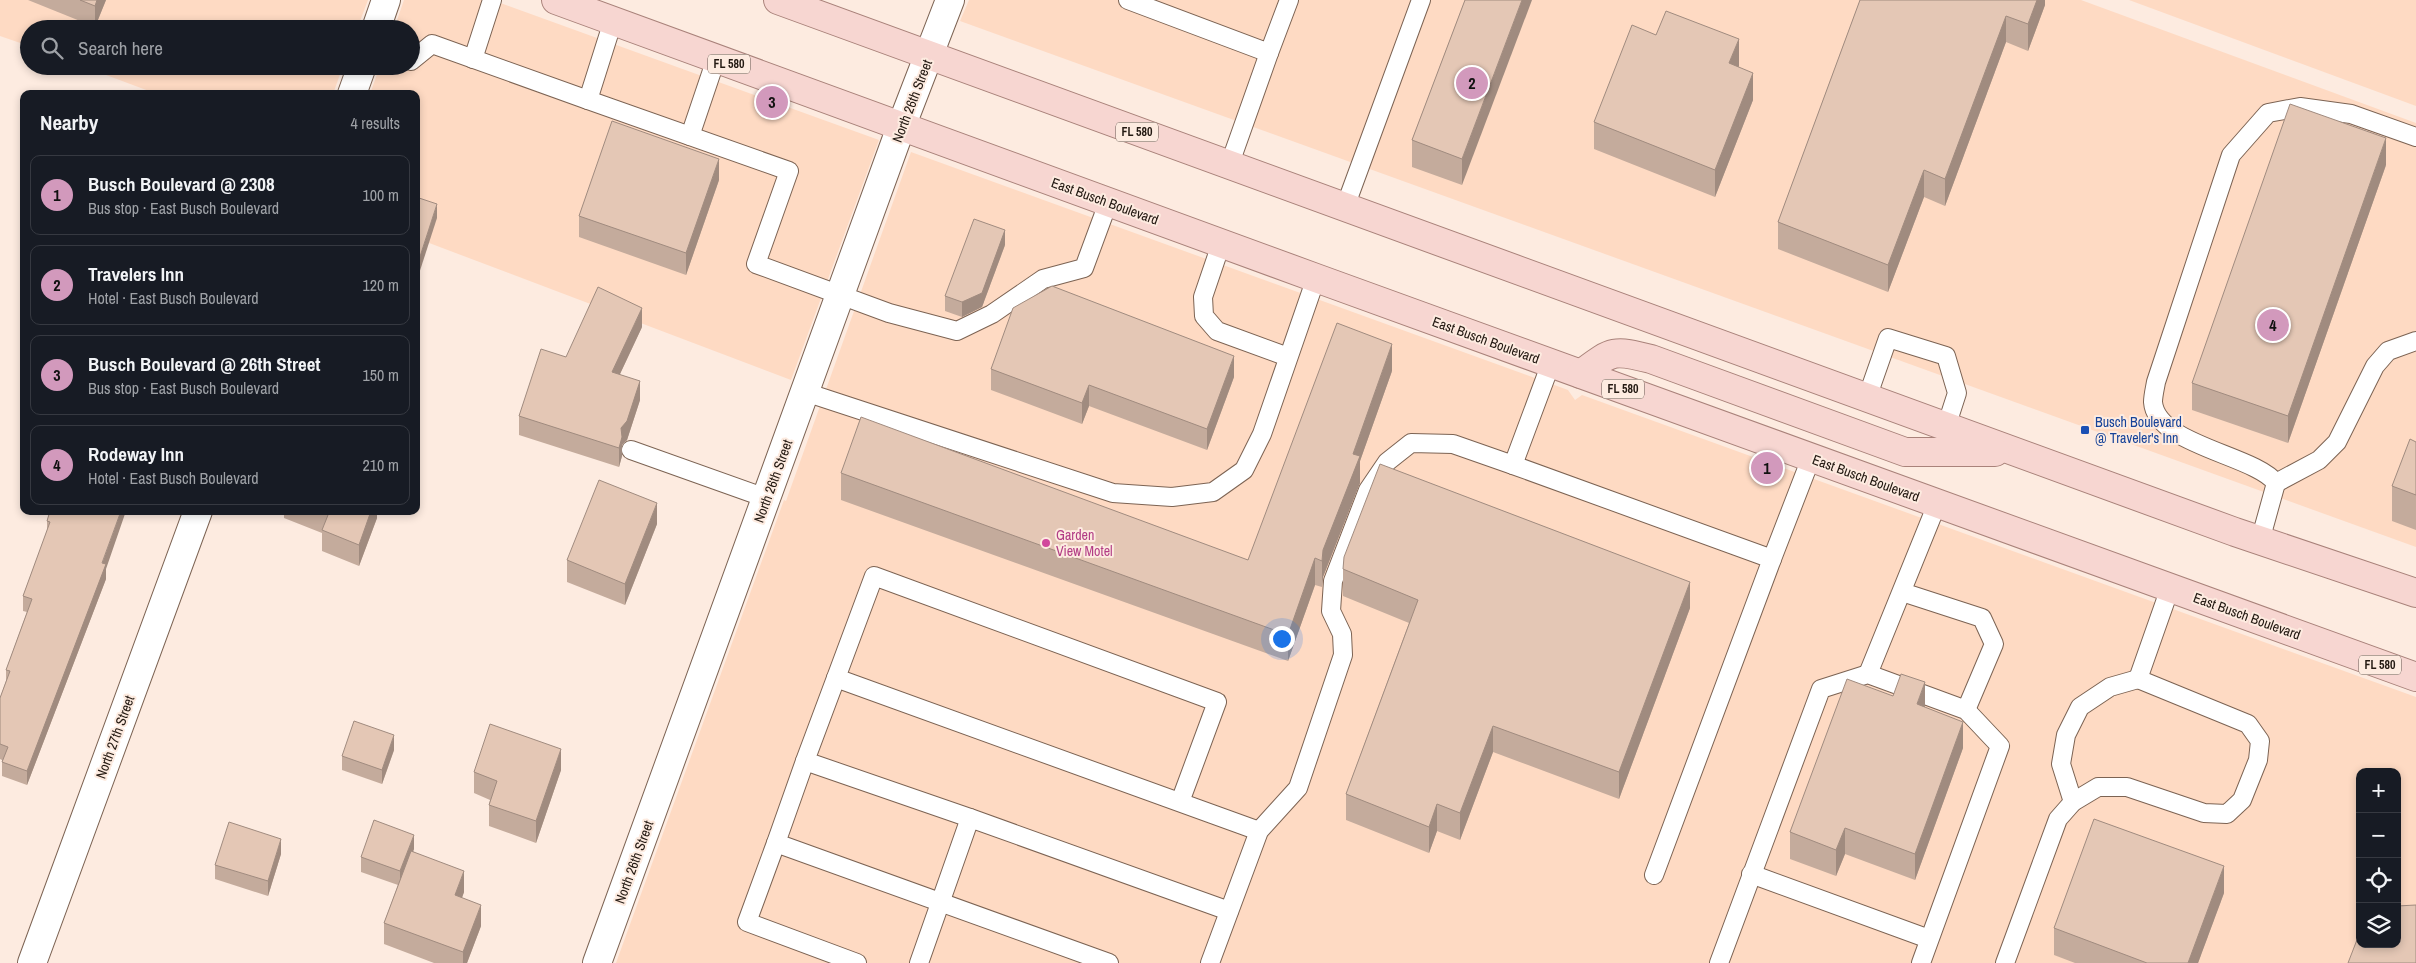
<!DOCTYPE html>
<html lang="en">
<head>
<meta charset="utf-8">
<style>
  :root { --surface:#171b24; --page:#20242c; --text:#f1f3f6; --muted:#9ea1a6; --line:#363941; --accent:#d299bc }
  body { margin:0; font-family:"Archivo Narrow",sans-serif; background:var(--page); color:var(--text) }
  .controls { position:absolute; right:15px; bottom:15px; display:grid; overflow:hidden; border-radius:10px; box-shadow:0 2px 8px #0003 }
  .controls button { width:45px; height:45px; display:grid; place-items:center; padding:0; border:0; border-bottom:1px solid var(--line); background:var(--surface); color:var(--text); font:25px sans-serif }
  .you { position:absolute; left:1281px; top:638px; width:18px; height:18px; margin:-12px; border:4px solid #fff; border-radius:50%; background:#1a73e8; box-shadow:0 0 0 8px #1a73e833 }
  .badge { display:grid; place-items:center; width:32px; height:32px; border-radius:50%; background:var(--accent); color:#111; font-size:16px; font-weight:700 }
  .pin { position:absolute; translate:-50% -50%; border:2px solid #fff; box-shadow:0 1px 5px #0006 }
  .list { margin:0; padding:0; list-style:none }
  h2 { display:flex; justify-content:space-between; align-items:center; height:65px; margin:0; padding:0 20px; font-size:21px }
  h2 small { font-size:16px; font-weight:400; color:var(--muted) }
  .list li { display:grid; grid-template-columns:32px 1fr auto; gap:15px; align-items:center; box-sizing:border-box; height:80px; margin:0 10px 10px; padding:0 10px; border:1px solid var(--line); border-radius:10px }
  .list b { display:block; font-size:19px; white-space:nowrap }
  .list p { margin:0; font-size:16px; white-space:nowrap; color:var(--muted) }
  .list em { font-size:16px; font-style:normal; color:var(--muted) }
  .icon { flex:none; width:28px; height:28px; fill:none; stroke:currentColor; stroke-width:2; stroke-linecap:round; stroke-linejoin:round }
  .map { position:relative; flex:none; width:2416px; height:963px; overflow:hidden }
  .search { position:absolute; background:var(--surface); box-shadow:0 2px 8px #0003; left:20px; top:20px; width:400px; height:55px; display:flex; align-items:center; gap:12px; box-sizing:border-box; padding:0 18px; border-radius:28px; color:var(--muted); font-size:19px }
  .panel { position:absolute; background:var(--surface); box-shadow:0 2px 8px #0003; left:20px; top:90px; width:400px; height:425px; border-radius:10px }
  .map>svg:first-child { display:block }
</style>
</head>
<body>
<div class="map">
<svg width="2416" height="963" viewBox="0 0 2416 963">
  <rect width="100%" height="100%" fill="#fdebe0"/>
  <g fill="#fedac3" fill-rule="evenodd">
    <polygon points="0,0 368,0 357,29 29,29 29,46 0,36"/>
    <polygon points="404,0 492,0 879,140 791,380 416,238 416,94 370,94 380,66 411,66 411,29 394,29"/>
    <polygon points="969,0 2081,0 2416,123 2416,547 960,21"/>
    <polygon points="2129,0 2416,0 2416,106"/>
    <polygon points="82,66 343,66 333,94 157,94"/>
    <path d="M911,152L1568,390L1575,400L1582,395L2416,697V963H616L784,500L786,501ZM2360,772H2397V944H2360Z"/>
  </g>
  <g fill="none" stroke-linecap="round" stroke-linejoin="round">
    <g stroke="#7c6353" stroke-width="20">
      <g id="service">
        <polyline points="1128,0 1269,53 1289,0"/>
        <polyline points="613,21 588,100 789,171 756,264 889,313 957,331 992,314 1043,279 1084,268 1108,203"/>
        <polyline points="473,59 492,0"/>
        <polyline points="411,61 432,44 588,100"/>
        <polyline points="690,136 716,59"/>
        <polyline points="1229,166 1269,53"/>
        <polyline points="1345,207 1421,0"/>
        <polyline points="1221,244 1203,297 1204,316 1217,331 1288,357"/>
        <polyline points="805,392 1113,493 1172,497 1213,492 1244,470 1262,434 1316,278"/>
        <polyline points="1867,398 1888,338 1946,356 1957,393 1946,427"/>
        <polyline points="631,450 766,498"/>
        <polyline points="1513,465 1772,559 1654,875"/>
        <polyline points="2276,483 2319,460 2337,442 2375,366 2388,351 2416,341"/>
        <path d="M2260,541L2276,483C2255,455 2156,445 2153,402C2153,396 2155,388 2156,382L2231,155L2268,113L2300,107L2351,114L2416,137"/>
        <polyline points="1772,559 1811,458"/>
        <polyline points="1902,592 1982,618 1994,644 1966,710"/>
        <polyline points="1868,674 1937,504"/>
        <polyline points="836,678 805,761 970,818"/>
        <polyline points="805,761 776,843 1109,963"/>
        <polyline points="1180,802 1217,702 874,576 836,678 1259,831"/>
        <polyline points="2073,802 2061,764 2066,735 2080,707 2110,687 2138,679"/>
        <polyline points="776,843 747,922 857,963"/>
        <polyline points="1751,874 1929,939"/>
        <polyline points="919,963 970,818 1229,911"/>
        <polyline points="1210,963 1259,831 1298,788 1343,655 1342,634 1331,611 1333,581 1368,490 1387,462 1411,443 1453,444 1513,465 1551,363"/>
        <polyline points="1719,963 1821,689 1868,674 1966,710 2000,746 1921,963"/>
        <polyline points="2005,963 2058,819 2073,802 2098,787 2127,787 2204,813 2227,814 2242,800 2258,760 2260,741 2248,724 2138,679 2170,588"/>
      </g>
    </g>
    <g stroke="#7c6353" stroke-width="30">
      <g id="minor">
        <polyline points="376,29 386,0"/>
        <polyline points="352,94 362,66"/>
        <polyline points="32,963 198,511"/>
        <polyline points="597,963 901,127 950,0"/>
      </g>
    </g>
    <g stroke="#a9827a" stroke-width="30">
      <g id="primary">
        <polyline points="556,0 1316,278 2416,677"/>
        <polyline points="778,0 2235,532 2416,593"/>
        <path d="M1581,374C1612,351 1612,349 1651,359L1905,452H1995"/>
      </g>
    </g>
    <use href="#service" stroke="#fff" stroke-width="18"/>
    <use href="#minor" stroke="#fff" stroke-width="28"/>
    <use href="#primary" stroke="#f7d6d1" stroke-width="28"/>
  </g>
  <g fill="#c4ab9c">
    <polygon points="28,0 106,0 95,27"/>
    <polygon points="1465,0 1462,185 1412,167 1412,140"/>
    <polygon points="1860,0 2045,0 2045,5 2028,51 2006,42 1945,206 1924,197 1888,292 1778,249 1778,222"/>
    <polygon points="1739,66 1738,67 1753,100 1715,197 1594,149 1594,122"/>
    <polygon points="2386,165 2288,443 2192,410 2192,383"/>
    <polygon points="719,180 686,275 579,237 579,216"/>
    <polygon points="1005,245 982,307 962,317 945,311 945,296"/>
    <polygon points="642,327 620,374 640,400 627,440 622,445 622,456 619,467 519,435 519,416 566,357"/>
    <polygon points="991,369 1234,377 1207,450 1089,406 1082,424 991,390"/>
    <polygon points="1392,371 1360,461 1360,483 1323,577 1322,587 1315,585 1288,661 841,500 841,473 1248,560"/>
    <polygon points="2416,442 2416,530 2392,521 2392,486"/>
    <polygon points="50,511 106,569 106,579 27,785 2,776 2,760 0,759 0,698 6,681 6,670 27,612 23,611 23,596 47,531 47,521"/>
    <polygon points="284,511 377,511 377,518 359,566 322,551 322,533 284,518"/>
    <polygon points="657,524 625,605 567,582 567,560"/>
    <polygon points="1343,569 1690,608 1619,799 1493,752 1460,840 1437,831 1429,853 1346,820 1346,794 1409,623 1343,596"/>
    <polygon points="1925,707 1963,748 1915,880 1845,854 1836,876 1790,859 1790,832"/>
    <polygon points="394,750 382,784 342,770 342,756"/>
    <polygon points="561,770 536,843 489,826 489,805 490,800 474,793 474,772"/>
    <polygon points="414,849 413,851 464,892 462,898 481,926 467,963 434,963 384,944 384,923 398,885 361,872 361,857"/>
    <polygon points="281,854 268,896 215,879 215,865"/>
    <polygon points="2224,893 2198,963 2075,963 2054,955 2054,928"/>
  </g>
  <g fill="#a08b7f">
    <polygon points="97,0 106,0 95,27 95,6"/>
    <polygon points="1522,0 1532,0 1462,185 1462,159"/>
    <polygon points="2037,0 2045,0 2045,5 2028,51 2028,24"/>
    <polygon points="2006,16 2006,42 1945,206 1945,179"/>
    <polygon points="1739,39 1739,66 1729,90 1729,63"/>
    <polygon points="1753,73 1753,100 1715,197 1715,170"/>
    <polygon points="2386,138 2386,165 2288,443 2288,416"/>
    <polygon points="719,159 719,180 686,275 686,253"/>
    <polygon points="1924,170 1924,197 1888,292 1888,265"/>
    <polygon points="437,204 437,218 416,283 416,269"/>
    <polygon points="1005,230 1005,245 982,307 962,317 962,302"/>
    <polygon points="642,308 642,327 612,391 612,372"/>
    <polygon points="1392,344 1392,371 1360,461 1360,483 1323,577 1322,587 1322,561 1323,550 1353,454"/>
    <polygon points="1234,356 1234,377 1207,450 1207,429"/>
    <polygon points="640,381 640,400 627,440 622,445 622,456 619,467 619,448 621,428"/>
    <polygon points="1089,385 1089,406 1082,424 1082,403"/>
    <polygon points="657,503 657,524 625,605 625,584"/>
    <polygon points="121,511 126,511 106,569 106,579 27,785 27,771"/>
    <polygon points="371,511 377,511 377,518 359,566 359,545"/>
    <polygon points="1315,558 1315,585 1288,661 1288,635"/>
    <polygon points="1690,582 1690,608 1619,799 1619,772"/>
    <polygon points="1925,682 1925,709 1917,704"/>
    <polygon points="1963,722 1963,748 1915,880 1915,854"/>
    <polygon points="1493,726 1493,752 1460,840 1460,813"/>
    <polygon points="394,735 394,750 382,784 382,770"/>
    <polygon points="561,749 561,770 536,843 536,821"/>
    <polygon points="1437,804 1437,831 1429,853 1429,827"/>
    <polygon points="1845,828 1845,854 1836,876 1836,850"/>
    <polygon points="414,835 414,849 400,886 400,871"/>
    <polygon points="281,839 281,854 268,896 268,881"/>
    <polygon points="2224,866 2224,893 2198,963 2188,963"/>
    <polygon points="464,871 464,892 455,916 455,895"/>
    <polygon points="481,905 481,926 467,963 463,963 463,952"/>
  </g>
  <g fill="#e4c7b5" stroke="#a08b7f">
    <polygon points="80,0 97,0 95,6"/>
    <polygon points="1465,0 1522,0 1462,159 1412,140"/>
    <polygon points="1860,0 2037,0 2028,24 2006,16 1945,179 1924,170 1888,265 1778,222"/>
    <polygon points="1666,11 1739,39 1729,63 1753,73 1715,170 1594,122 1632,25 1656,35"/>
    <polygon points="2290,104 2386,138 2288,416 2192,383"/>
    <polygon points="612,121 719,159 686,253 579,216"/>
    <polygon points="416,197 437,204 416,269"/>
    <polygon points="974,219 1005,230 982,293 962,302 945,296"/>
    <polygon points="1052,286 1234,356 1207,429 1089,385 1082,403 991,369 1013,308"/>
    <polygon points="598,287 642,308 612,372 640,381 627,421 621,428 622,437 619,448 519,416 541,349 566,357"/>
    <polygon points="1337,323 1392,344 1353,454 1360,456 1323,550 1322,561 1315,558 1288,635 841,473 861,417 1248,560"/>
    <polygon points="2410,439 2416,442 2416,495 2392,486"/>
    <polygon points="1380,464 1690,582 1619,772 1493,726 1460,813 1437,804 1429,827 1346,794 1418,600 1343,569 1344,557"/>
    <polygon points="599,480 657,503 625,584 567,560"/>
    <polygon points="50,511 121,511 102,563 106,564 27,771 2,762 8,747 0,744 0,698 10,671 6,670 32,599 23,596 50,522 47,521"/>
    <polygon points="320,511 371,511 359,545 322,530 328,515"/>
    <polygon points="1901,674 1925,682 1917,704 1963,722 1915,854 1845,828 1836,850 1790,832 1847,679 1893,696"/>
    <polygon points="354,721 394,735 382,770 342,756"/>
    <polygon points="490,724 561,749 536,821 489,805 497,781 474,772"/>
    <polygon points="2094,819 2224,866 2188,963 2147,963 2054,928"/>
    <polygon points="374,820 414,835 400,871 361,857"/>
    <polygon points="229,822 281,839 268,881 215,865"/>
    <polygon points="411,851 464,871 455,895 481,905 463,952 384,923"/>
    <polygon points="2416,905 2416,963 2348,963 2360,932 2360,944 2397,944 2397,906"/>
  </g>
  <rect fill="#1a4fb4" stroke="#fdebe0" stroke-width="2" x="2080" y="425" width="10" height="10" rx="2.5"/>
  <circle fill="#d1479c" stroke="#fdebe0" stroke-width="2" cx="1046" cy="543" r="5"/>
  <g text-anchor="middle" dominant-baseline="central" stroke-width="4" stroke-linejoin="round" paint-order="stroke">
    <g fill="#fdebe0" stroke="#645850" stroke-width="1">
      <rect x="708" y="54.5" width="42" height="19" rx="4"/>
      <rect x="1116" y="122.5" width="42" height="19" rx="4"/>
      <rect x="1602" y="379.5" width="42" height="19" rx="4"/>
      <rect x="2359" y="655.5" width="42" height="19" rx="4"/>
    </g>
    <g font-size="12" font-weight="bold" fill="#231912">
      <text x="729" y="64">FL 580</text>
      <text x="1137" y="132">FL 580</text>
      <text x="1623" y="389">FL 580</text>
      <text x="2380" y="665">FL 580</text>
    </g>
    <g font-size="14" fill="#231912" stroke="#fdebe0">
      <text transform="translate(912 101) rotate(-69)">North 26th Street</text>
      <text transform="translate(1105 201) rotate(20)">East Busch Boulevard</text>
      <text transform="translate(1486 340) rotate(20)">East Busch Boulevard</text>
      <text transform="translate(1866 478) rotate(20)">East Busch Boulevard</text>
      <text transform="translate(773 481) rotate(-70)">North 26th Street</text>
      <text transform="translate(2247 616) rotate(20)">East Busch Boulevard</text>
      <text transform="translate(115 737) rotate(-70)">North 27th Street</text>
      <text transform="translate(634 862) rotate(-70)">North 26th Street</text>
    </g>
    <g font-size="14" fill="#164399" stroke="#fdebe0" text-anchor="start">
      <text x="2095" y="422">Busch Boulevard<tspan x="2095" dy="16">@ Traveler's Inn</tspan></text>
    </g>
    <g font-size="14" fill="#b23c85" stroke="#fdebe0" text-anchor="start">
      <text x="1056" y="535">Garden<tspan x="1056" dy="16">View Motel</tspan></text>
    </g>
  </g>
</svg>
<div class="controls">
<button>+</button>
<button>−</button>
<button><svg class="icon" aria-label="locate" viewBox="0 0 24 24"><circle cx="12" cy="12" r="6"/><path d="M12 2v4M12 18v4M2 12h4M18 12h4"/></svg></button>
<button><svg class="icon" aria-label="layers" viewBox="0 0 24 24"><path d="M12 4l9 5-9 5-9-5zM3 14l9 5 9-5"/></svg></button>
</div>
<div class="you"></div>
<div class="pin badge" style="left:1767px;top:468px">1</div>
<div class="pin badge" style="left:1472px;top:83px">2</div>
<div class="pin badge" style="left:772px;top:102px">3</div>
<div class="pin badge" style="left:2273px;top:325px">4</div>
<div class="search"><svg class="icon" aria-label="search" viewBox="0 0 24 24"><circle cx="10" cy="10" r="6"/><path d="M15 15l6 6"/></svg>Search here</div>
<section class="panel">
<h2>Nearby<small>4 results</small></h2>
<ul class="list">
<li><span class="badge">1</span><div><b>Busch Boulevard @ 2308</b><p>Bus stop · East Busch Boulevard</p></div><em>100 m</em></li>
<li><span class="badge">2</span><div><b>Travelers Inn</b><p>Hotel · East Busch Boulevard</p></div><em>120 m</em></li>
<li><span class="badge">3</span><div><b>Busch Boulevard @ 26th Street</b><p>Bus stop · East Busch Boulevard</p></div><em>150 m</em></li>
<li><span class="badge">4</span><div><b>Rodeway Inn</b><p>Hotel · East Busch Boulevard</p></div><em>210 m</em></li>
</ul>
</section>
</div>
</body>
</html>
